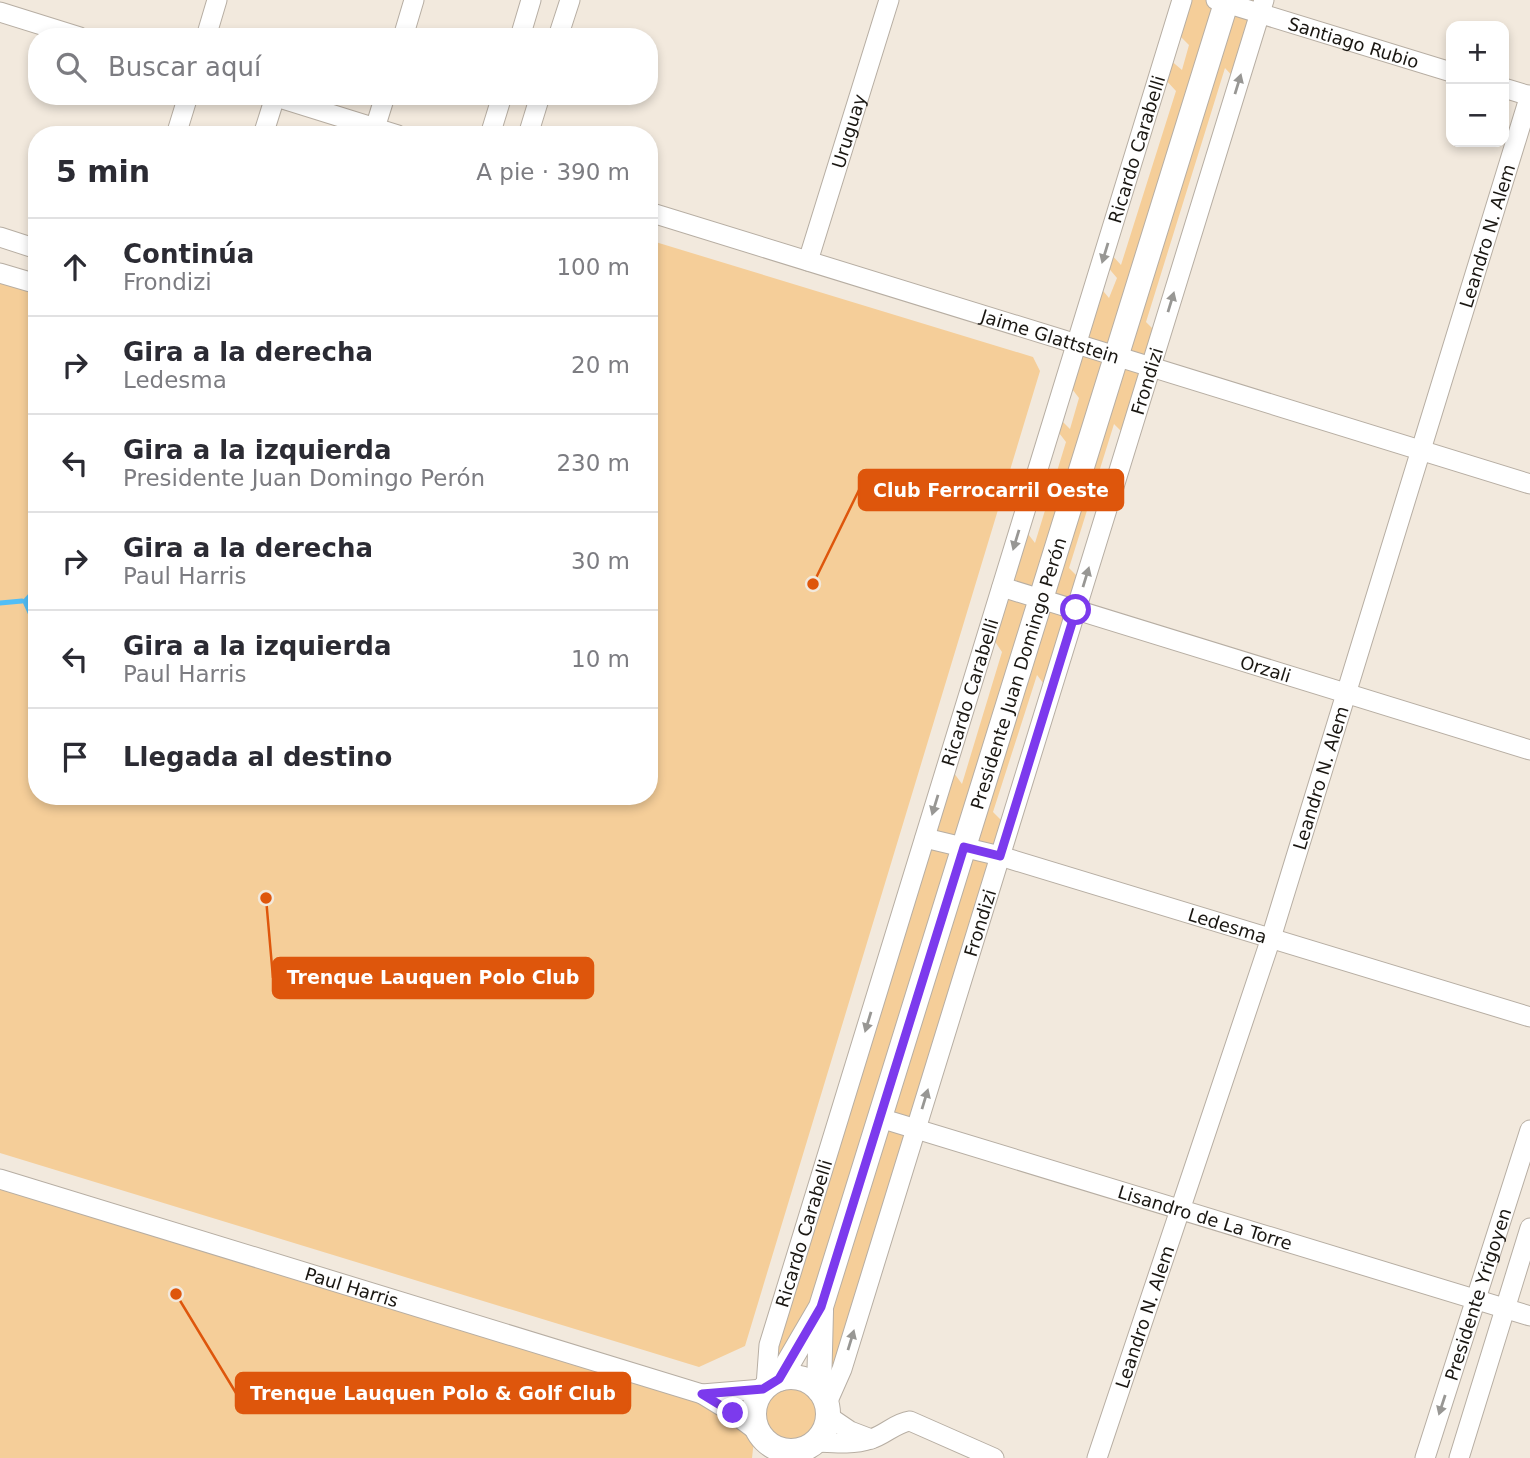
<!DOCTYPE html>
<html lang="es">
<head>
<meta charset="utf-8">
<style>
  :root { --surface:#fff; --page:#f7f7f7; --text:#2b2b33; --muted:#7c7c81; --line:#e1e1e2 }
  body { margin:0; font-family:"DejaVu Sans",sans-serif; background:var(--page); color:var(--text) }
  .controls { position:absolute; right:21px; top:21px; display:grid; overflow:hidden; border-radius:14px; box-shadow:0 4px 10px #0003 }
  .controls button { width:63px; height:63px; display:grid; place-items:center; padding:0; border:0; border-bottom:2px solid var(--line); background:var(--surface); color:var(--text); font:35px sans-serif }
  .stop { position:absolute; width:21px; height:21px; margin:-16px; border:5px solid #7c3aed; border-radius:50%; background:#fff }
  .stop.end { background:#7c3aed; border-color:#fff; box-shadow:0 2px 7px #0008 }
  .list { margin:0; padding:0; list-style:none }
  h2 { display:flex; justify-content:space-between; align-items:center; height:91px; margin:0; padding:0 28px; font-size:30px }
  h2 small { font-size:23px; font-weight:400; color:var(--muted) }
  .list li { display:grid; grid-template-columns:46px 1fr auto; gap:21px; align-items:center; box-sizing:border-box; height:98px; padding:0 28px; border-top:2px solid var(--line) }
  .list b { display:block; font-size:26px; white-space:nowrap }
  .list p { margin:0; font-size:23px; white-space:nowrap; color:var(--muted) }
  .list em { font-size:23px; font-style:normal; color:var(--muted) }
  .icon { flex:none; width:38px; height:38px; fill:none; stroke:currentColor; stroke-width:2; stroke-linecap:round; stroke-linejoin:round }
  .map { position:relative; flex:none; width:1530px; height:1458px; overflow:hidden }
  .search { position:absolute; background:var(--surface); box-shadow:0 4px 10px #0003; left:28px; top:28px; width:630px; height:77px; display:flex; align-items:center; gap:18px; box-sizing:border-box; padding:0 24px; border-radius:28px; color:var(--muted); font-size:26px }
  .panel { position:absolute; background:var(--surface); box-shadow:0 4px 10px #0003; left:28px; top:126px; width:630px; height:679px; border-radius:28px }
  .map>svg:first-child { display:block }
</style>
</head>
<body>
<div class="map">
<svg width="1530" height="1458" viewBox="0 0 1530 1458">
  <rect width="100%" height="100%" fill="#f2e9dd"/>
  <g fill="#f5ce99">
    <polygon points="1187,0 1218,0 814,1303 782,1357 773,1351 951,769 962,784 1002,652 992,637 1025,530 1035,543 1066,442 1056,429 1059,418 1070,429 1079,398 1069,385 1099,286 1109,298 1117,278 1106,265 1110,253 1121,265 1176,91 1164,78 1169,59 1182,70 1189,45 1177,33"/>
    <polygon points="1233,0 1259,0 1235,79 1225,68 1146,322 1157,333 1125,435 1114,424 1069,568 1081,580 1047,688 1037,675 993,812 1006,825 839,1366 828,1363 829,1308"/>
    <polygon points="649,240 1033,357 1040,371 745,1346 699,1367 0,1153 0,283 37,294 37,796 649,796"/>
    <polygon points="0,1188 704,1400 748,1430 754,1440 752,1458 0,1458"/>
    <circle cx="791" cy="1414" r="30"/>
  </g>
  <polygon fill="#52bef6" points="37,584 37,634 22,601"/>
  <g fill="none" stroke-linecap="round" stroke-linejoin="round">
    <polyline stroke="#52bef6" stroke-width="5" points="0,603 22,601"/>
    <g stroke="#b7aea3" stroke-width="21">
      <g id="minor">
        <path id="s1" d="M1216,0L1451,72"/>
        <polyline points="0,12 80,37"/>
        <polyline points="206,37 217,0"/>
        <polyline points="403,37 414,0"/>
        <polyline points="520,37 531,0"/>
        <polyline points="558,37 570,0"/>
        <polyline points="1504,88 1530,96"/>
        <polyline points="273,96 398,135"/>
        <polyline points="375,128 385,96"/>
        <polyline points="176,135 188,96"/>
        <polyline points="263,135 275,97"/>
        <polyline points="490,135 502,96"/>
        <polyline points="528,135 540,96"/>
        <path id="s2" d="M649,212L1530,484"/>
        <polyline points="0,237 37,249"/>
        <path id="s3" d="M808,261L889,0"/>
        <polyline points="0,273 37,284"/>
        <path id="s4" d="M1002,587L1530,750"/>
        <path id="s5" d="M925,838L1000,856L1530,1017"/>
        <path id="s6" d="M880,1118L1530,1316"/>
        <path id="s7" d="M0,1179L702,1394L733,1413L757,1431"/>
        <path id="s8" d="M766,1386L769,1345L1182,0"/>
        <polyline points="702,1394 763,1389"/>
        <path id="s9" d="M827,1403L842,1369L1264,0"/>
        <polyline points="828,1416 850,1431 871,1439"/>
        <path d="M816,1442C834,1443 853,1445 871,1439C885,1435 895,1423 910,1421L994,1458"/>
        <path id="s10" d="M1097,1458L1271,938L1530,95"/>
        <path id="s11" d="M1425,1458L1530,1130"/>
        <polyline points="1459,1458 1530,1228"/>
      </g>
    </g>
    <g stroke="#b7aea3" stroke-width="26">
      <g id="major">
        <circle cx="791" cy="1414" r="37"/>
        <path id="s12" d="M779,1379L821,1307L1227,0"/>
        <polyline points="819,1390 821,1311"/>
      </g>
    </g>
    <use href="#minor" stroke="#fff" stroke-width="19"/>
    <use href="#major" stroke="#fff" stroke-width="24"/>
  </g>
  <defs><path id="oneway-solid" d="M-6-.8H1V-3.2L6.5 0L1 3.2V.8H-6Z" transform="scale(1.75)"/></defs>
  <g fill="#989794">
    <use href="#oneway-solid" transform="translate(1238 84) rotate(-73)"/>
    <use href="#oneway-solid" transform="translate(1105 253) rotate(107)"/>
    <use href="#oneway-solid" transform="translate(1171 302) rotate(-73)"/>
    <use href="#oneway-solid" transform="translate(1016 540) rotate(107)"/>
    <use href="#oneway-solid" transform="translate(1086 577) rotate(-73)"/>
    <use href="#oneway-solid" transform="translate(935 805) rotate(107)"/>
    <use href="#oneway-solid" transform="translate(868 1022) rotate(107)"/>
    <use href="#oneway-solid" transform="translate(925 1099) rotate(-73)"/>
    <use href="#oneway-solid" transform="translate(851 1340) rotate(-73)"/>
    <use href="#oneway-solid" transform="translate(1442 1405) rotate(108)"/>
  </g>
  <g fill="none" stroke-linecap="round" stroke-linejoin="round">
    <polyline stroke="#7c3aed" stroke-width="9" points="733,1413 702,1394 763,1389 779,1379 821,1307 964,847 1000,856 1076,610"/>
  </g>
  <g text-anchor="middle" dominant-baseline="central" stroke-width="5" stroke-linejoin="round" paint-order="stroke">
    <g font-size="18" fill="#1a1712" stroke="#f2e9dd">
      <text stroke="none"><textPath href="#s1" startOffset="144">Santiago Rubio</textPath></text>
      <text stroke="none"><textPath href="#s3" startOffset="136">Uruguay</textPath></text>
      <text stroke="none"><textPath href="#s8" startOffset="1292">Ricardo Carabelli</textPath></text>
      <text stroke="none"><textPath href="#s10" startOffset="1283">Leandro N. Alem</textPath></text>
      <text stroke="none"><textPath href="#s2" startOffset="420">Jaime Glattstein</textPath></text>
      <text stroke="none"><textPath href="#s9" startOffset="1071">Frondizi</textPath></text>
      <text stroke="none"><textPath href="#s4" startOffset="276">Orzali</textPath></text>
      <text stroke="none"><textPath href="#s12" startOffset="747">Presidente Juan Domingo Perón</textPath></text>
      <text stroke="none"><textPath href="#s8" startOffset="724">Ricardo Carabelli</textPath></text>
      <text stroke="none"><textPath href="#s10" startOffset="716">Leandro N. Alem</textPath></text>
      <text stroke="none"><textPath href="#s9" startOffset="504">Frondizi</textPath></text>
      <text stroke="none"><textPath href="#s5" startOffset="315">Ledesma</textPath></text>
      <text stroke="none"><textPath href="#s6" startOffset="340">Lisandro de La Torre</textPath></text>
      <text stroke="none"><textPath href="#s8" startOffset="158">Ricardo Carabelli</textPath></text>
      <text stroke="none"><textPath href="#s7" startOffset="368">Paul Harris</textPath></text>
      <text stroke="none"><textPath href="#s11" startOffset="172">Presidente Yrigoyen</textPath></text>
      <text stroke="none"><textPath href="#s10" startOffset="149">Leandro N. Alem</textPath></text>
    </g>
  </g>
  <path fill="none" stroke="#de560c" stroke-width="2.5" d="M813 584L859 490M266 898L273 978M176 1294L236 1393"/>
  <g fill="#de560c" stroke="#f2e9dd" stroke-width="2.5">
    <circle cx="813" cy="584" r="7"/>
    <circle cx="266" cy="898" r="7"/>
    <circle cx="176" cy="1294" r="7"/>
  </g>
  <g fill="#de560c" stroke="#de560c" stroke-width="2.5">
    <rect x="859" y="470" width="264" height="40" rx="7"/>
    <rect x="273" y="958" width="320" height="40" rx="7"/>
    <rect x="236" y="1373" width="394" height="40" rx="7"/>
  </g>
  <g font-size="19" text-anchor="middle" font-weight="bold" fill="#fff">
    <text x="991" y="497">Club Ferrocarril Oeste</text>
    <text x="433" y="984">Trenque Lauquen Polo Club</text>
    <text x="433" y="1400">Trenque Lauquen Polo &amp; Golf Club</text>
  </g>
</svg>
<div class="controls">
<button>+</button>
<button>−</button>
</div>
<div class="stop" style="left:1076px;top:610px"></div>
<div class="stop end" style="left:733px;top:1413px"></div>
<div class="search"><svg class="icon" aria-label="search" viewBox="0 0 24 24"><circle cx="10" cy="10" r="6"/><path d="M15 15l6 6"/></svg>Buscar aquí</div>
<section class="panel">
<h2>5 min<small>A pie · 390 m</small></h2>
<ul class="list">
<li><svg class="icon" aria-label="ahead" viewBox="0 0 24 24"><path d="M12 20V5M6 11l6-6 6 6"/></svg><div><b>Continúa</b><p>Frondizi</p></div><em>100 m</em></li>
<li><svg class="icon" aria-label="right" viewBox="0 0 24 24"><path d="M7 20v-9h11M14 6l5 5-5 5"/></svg><div><b>Gira a la derecha</b><p>Ledesma</p></div><em>20 m</em></li>
<li><svg class="icon" aria-label="left" viewBox="0 0 24 24"><path d="M17 20v-9H6M10 6l-5 5 5 5"/></svg><div><b>Gira a la izquierda</b><p>Presidente Juan Domingo Perón</p></div><em>230 m</em></li>
<li><svg class="icon" aria-label="right" viewBox="0 0 24 24"><path d="M7 20v-9h11M14 6l5 5-5 5"/></svg><div><b>Gira a la derecha</b><p>Paul Harris</p></div><em>30 m</em></li>
<li><svg class="icon" aria-label="left" viewBox="0 0 24 24"><path d="M17 20v-9H6M10 6l-5 5 5 5"/></svg><div><b>Gira a la izquierda</b><p>Paul Harris</p></div><em>10 m</em></li>
<li><svg class="icon" aria-label="arrive" viewBox="0 0 24 24"><path d="M6 21V4h12l-3 4 3 4H6"/></svg><div><b>Llegada al destino</b></div></li>
</ul>
</section>
</div>
</body>
</html>
